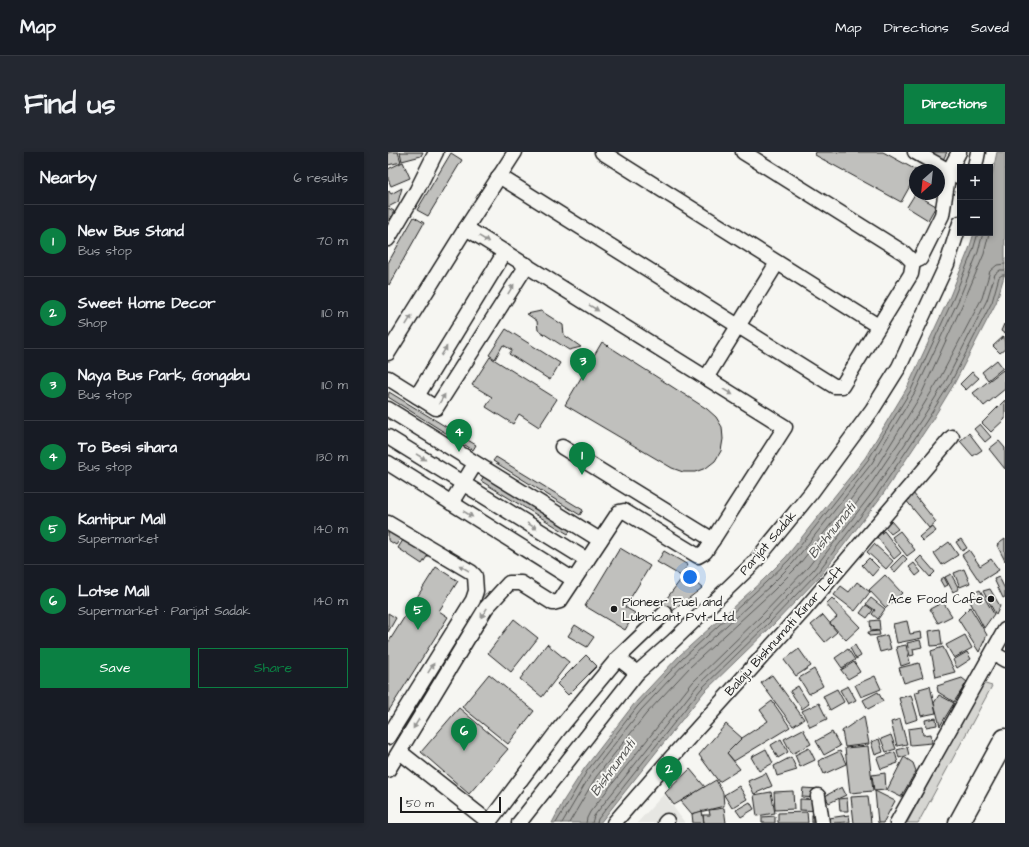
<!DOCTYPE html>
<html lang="en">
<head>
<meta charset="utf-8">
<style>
  :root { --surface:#171b24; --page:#242831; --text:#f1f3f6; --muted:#9ea1a6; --line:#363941; --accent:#0b8043 }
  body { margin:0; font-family:"Architects Daughter",sans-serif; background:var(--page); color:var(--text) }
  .controls { position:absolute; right:12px; top:12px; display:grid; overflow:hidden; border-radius:0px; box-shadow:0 2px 6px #0003 }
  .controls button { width:36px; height:36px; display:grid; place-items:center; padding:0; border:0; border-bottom:1px solid var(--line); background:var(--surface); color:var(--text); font:20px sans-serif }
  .compass { position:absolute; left:521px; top:12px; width:36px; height:36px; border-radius:50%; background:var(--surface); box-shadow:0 2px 6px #0003; rotate:207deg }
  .scale { position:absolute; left:12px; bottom:10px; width:101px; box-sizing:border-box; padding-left:4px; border:2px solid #1c1c1c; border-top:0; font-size:11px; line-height:14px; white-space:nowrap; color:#1c1c1c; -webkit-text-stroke:3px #f6f6f2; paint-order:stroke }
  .you { position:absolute; left:302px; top:425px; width:14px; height:14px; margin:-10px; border:3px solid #fff; border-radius:50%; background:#1a73e8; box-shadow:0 0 0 6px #1a73e833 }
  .badge { display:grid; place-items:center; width:26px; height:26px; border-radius:50%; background:var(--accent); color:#fff; font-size:13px; font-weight:700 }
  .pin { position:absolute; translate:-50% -33px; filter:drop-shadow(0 1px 2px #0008) }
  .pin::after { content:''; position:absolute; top:21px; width:14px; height:12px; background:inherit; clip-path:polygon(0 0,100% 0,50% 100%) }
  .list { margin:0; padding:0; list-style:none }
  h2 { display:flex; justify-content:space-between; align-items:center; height:52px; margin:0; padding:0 16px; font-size:17px }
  h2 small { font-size:13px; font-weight:400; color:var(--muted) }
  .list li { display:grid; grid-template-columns:26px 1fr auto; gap:12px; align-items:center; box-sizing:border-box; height:72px; padding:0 16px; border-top:1px solid var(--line) }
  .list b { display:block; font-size:15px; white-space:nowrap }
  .list p { margin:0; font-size:13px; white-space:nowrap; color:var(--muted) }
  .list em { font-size:13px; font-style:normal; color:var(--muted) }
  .actions { display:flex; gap:8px; padding:12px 16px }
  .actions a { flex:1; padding:9px 0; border:1px solid var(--accent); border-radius:0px; text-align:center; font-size:14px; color:var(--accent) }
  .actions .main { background:var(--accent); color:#fff }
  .map { position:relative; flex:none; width:617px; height:671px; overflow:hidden; border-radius:0px }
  header { display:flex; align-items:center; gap:24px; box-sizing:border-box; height:56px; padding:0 20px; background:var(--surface); border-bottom:1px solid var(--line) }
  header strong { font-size:19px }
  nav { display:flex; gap:22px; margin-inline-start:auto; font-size:14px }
  .intro { display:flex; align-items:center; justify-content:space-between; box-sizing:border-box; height:96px; padding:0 24px }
  h1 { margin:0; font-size:28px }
  .button { padding:10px 18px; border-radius:0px; background:var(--accent); color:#fff; font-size:14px; font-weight:700 }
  main { display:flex; gap:24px; padding:0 24px }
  aside { flex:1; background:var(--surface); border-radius:0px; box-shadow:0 2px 6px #0003 }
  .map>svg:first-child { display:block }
</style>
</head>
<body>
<header>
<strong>Map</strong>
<nav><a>Map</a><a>Directions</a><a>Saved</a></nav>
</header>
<div class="intro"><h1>Find us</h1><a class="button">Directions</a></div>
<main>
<aside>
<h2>Nearby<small>6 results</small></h2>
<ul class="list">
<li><span class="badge">1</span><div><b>New Bus Stand</b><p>Bus stop</p></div><em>70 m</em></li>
<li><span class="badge">2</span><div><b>Sweet Home Decor</b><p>Shop</p></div><em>110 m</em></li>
<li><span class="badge">3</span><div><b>Naya Bus Park, Gongabu</b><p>Bus stop</p></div><em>110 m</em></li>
<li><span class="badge">4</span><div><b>To Besi sihara</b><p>Bus stop</p></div><em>130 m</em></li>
<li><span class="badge">5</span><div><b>Kantipur Mall</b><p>Supermarket</p></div><em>140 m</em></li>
<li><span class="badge">6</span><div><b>Lotse Mall</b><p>Supermarket · Parijat Sadak</p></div><em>140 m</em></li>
</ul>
<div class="actions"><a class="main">Save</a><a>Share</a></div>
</aside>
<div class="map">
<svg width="617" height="671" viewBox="0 0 617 671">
  <rect width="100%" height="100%" fill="#f6f6f2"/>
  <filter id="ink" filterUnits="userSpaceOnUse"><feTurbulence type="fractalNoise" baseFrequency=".025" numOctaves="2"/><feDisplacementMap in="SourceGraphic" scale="8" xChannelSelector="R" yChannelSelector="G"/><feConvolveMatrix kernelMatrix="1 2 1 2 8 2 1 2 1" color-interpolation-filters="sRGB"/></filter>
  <g filter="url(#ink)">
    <polygon fill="#e6e6e2" points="276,642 297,671 249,671"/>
    <g fill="#d6d6d2" stroke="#797977">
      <polygon points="99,440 102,441 95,453 12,587 7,587 6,586 90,450"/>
      <polygon points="594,531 604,534 530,671 519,671"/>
    </g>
    <polygon fill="#acaca9" stroke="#727271" points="609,0 617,0 617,121 608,151 566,232 543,270 493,345 432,424 385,473 316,540 212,671 164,671 176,648 196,617 246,552 291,504 375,428 398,405 477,306 519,236 562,144 581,97 586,81 602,81 602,32"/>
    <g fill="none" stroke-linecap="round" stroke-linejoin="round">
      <g stroke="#565654" stroke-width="1">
        <polyline points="168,671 199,619 249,555 294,507 377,431 401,408 480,308 523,238 566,145 585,98 590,81"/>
        <polyline points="174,671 203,622 253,558 297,511 381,435 405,411 484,311 527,240 571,147 590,100 595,81"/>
        <polyline points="181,671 208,625 258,562 302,515 385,439 409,415 489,314 533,243 576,149 596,102 601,81"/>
        <polyline points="198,671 199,666 202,660 305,530 374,463 421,414 480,336 530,262 553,224 594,146 602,119 609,113 617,112"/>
        <polyline points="204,671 206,664 309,534 378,467 425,418 485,340 535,265 559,227 599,148 607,122 612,118 617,118"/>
        <polyline points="209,671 210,667 313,537 382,470 429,421 489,343 539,268 563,230 604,150 611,125 614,123 617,123"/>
      </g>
    </g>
    <g fill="#c0c0bd" stroke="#1c1c1c">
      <polygon points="0,0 10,0 13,10 0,13"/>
      <polygon points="12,0 35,0 33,4 14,9"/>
      <polygon points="428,0 495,0 528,18 527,25 513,50 427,3"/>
      <polygon points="544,0 559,0 555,8 544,1"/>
      <polygon points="63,1 74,8 40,64 29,58"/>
      <polygon points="15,10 22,26 3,34 0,27 0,17"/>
      <polygon points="14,36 10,50 0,55 0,40 1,39 3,42"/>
      <polygon points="527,42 548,54 540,68 519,55"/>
      <polygon points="0,56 6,59 1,69 0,68"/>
      <polygon points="26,65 36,71 1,133 0,132 0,111"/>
      <polygon points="153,159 175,173 176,183 193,195 181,198 150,178 149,169 139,162"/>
      <polygon points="616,172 617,173 617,182 613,179"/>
      <polygon points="118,177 172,211 162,228 121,202 124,198 115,193 107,207 101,203"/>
      <polygon points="616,184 617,197 612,201 605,194"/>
      <polygon points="214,190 319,257 328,265 334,275 335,287 333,299 327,309 318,316 307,320 295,320 284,316 177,253"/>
      <polygon points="102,205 169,247 151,275 131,262 125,272 98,255 104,245 84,233"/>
      <polygon points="609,208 615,216 600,228 594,220"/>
      <polygon points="615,218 617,221 617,237 596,254 585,241"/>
      <polygon points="584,220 591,226 578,238 572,232"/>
      <polygon points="1,240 88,293 85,298 0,245"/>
      <polygon points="617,248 617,267 603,280 594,271"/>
      <polygon points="592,272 603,285 597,290 586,277"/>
      <polygon points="581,281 594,298 585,304 572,289"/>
      <polygon points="611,289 617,296 617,317 601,297"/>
      <polygon points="108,305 195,358 192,363 105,309"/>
      <polygon points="96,324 183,378 180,382 93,329"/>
      <polygon points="525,341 548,370 541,376 517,347"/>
      <polygon points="503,369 510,377 503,382 496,374"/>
      <polygon points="544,374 548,379 535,389 531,385"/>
      <polygon points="0,378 13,386 8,393 0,388"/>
      <polygon points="496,379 513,401 506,407 489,385"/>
      <polygon points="512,379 527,398 519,404 504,385"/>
      <polygon points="573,387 579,396 574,399 568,390"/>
      <polygon points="617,387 617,409 609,393"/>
      <polygon points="15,388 40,403 34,412 10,396"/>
      <polygon points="561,390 570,403 554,413 546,401"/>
      <polygon points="486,392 505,409 498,417 479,400"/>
      <polygon points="232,396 262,414 237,455 247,461 237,478 197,454"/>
      <polygon points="581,398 592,414 603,407 611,418 592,430 574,403"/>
      <polygon points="276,399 300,413 293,424 269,410"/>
      <polygon points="515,403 519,407 507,420 502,416"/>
      <polygon points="533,404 547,420 542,425 528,409"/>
      <polygon points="481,406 491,416 484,424 474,413"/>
      <polygon points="526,411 533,420 528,424 521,415"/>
      <polygon points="48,415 70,429 51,459 60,465 0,560 0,491"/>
      <polygon points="576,417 582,431 572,435 566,421"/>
      <polygon points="297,422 314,436 282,461 273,454"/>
      <polygon points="563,422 571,437 565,440 557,425"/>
      <polygon points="497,423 514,441 498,456 481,438"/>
      <polygon points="556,425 560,433 556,435 552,428"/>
      <polygon points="611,425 617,437 617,445 615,446 606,427"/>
      <polygon points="469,430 482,440 467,459 446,443 453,434 461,440"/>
      <polygon points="602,437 612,454 608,463 595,439"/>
      <polygon points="592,438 606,462 596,476 579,444"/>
      <polygon points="444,446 472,475 458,488 442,471 449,465 438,452"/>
      <polygon points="483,446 497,457 490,467 484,462 487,458 478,452"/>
      <polygon points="555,450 564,464 550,471 542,457"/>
      <polygon points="478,453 485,458 479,466 472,461"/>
      <polygon points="582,455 599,483 591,500 570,467"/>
      <polygon points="0,461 8,466 0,480"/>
      <polygon points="435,463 449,480 437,490 423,473"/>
      <polygon points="126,467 150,486 123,520 100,501"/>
      <polygon points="491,468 492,478 483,479 482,469"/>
      <polygon points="519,469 522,482 533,480 534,486 509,491 505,472"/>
      <polygon points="187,473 206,485 199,495 180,484"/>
      <polygon points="552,477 554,493 543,494 541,479"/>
      <polygon points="491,479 492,483 481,484 480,480"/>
      <polygon points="499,483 503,497 492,500 488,486"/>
      <polygon points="577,483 584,496 566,506 558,493"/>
      <polygon points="532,488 534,495 525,497 526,503 522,504 519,491"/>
      <polygon points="159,492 181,510 154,545 132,527"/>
      <polygon points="467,493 473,504 468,507 462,496"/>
      <polygon points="518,493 522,511 513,514 508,495"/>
      <polygon points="555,495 567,520 548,525 543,499"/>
      <polygon points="411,497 423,514 408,524 396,508"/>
      <polygon points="460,497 467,508 454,516 447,506"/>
      <polygon points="579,500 583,507 569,516 565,508"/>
      <polygon points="198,503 209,514 180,543 169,532"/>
      <polygon points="466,510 472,520 460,527 453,518"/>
      <polygon points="531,511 535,525 516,531 511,516"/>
      <polygon points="426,517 435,534 421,542 411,526"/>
      <polygon points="101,522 146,559 120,592 74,555"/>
      <polygon points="384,523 416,567 405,574 373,531"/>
      <polygon points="487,524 493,537 473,545 467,533"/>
      <polygon points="574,526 579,530 566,550 550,540 549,534"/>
      <polygon points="410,534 421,552 414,557 402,539"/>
      <polygon points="460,534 468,548 460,552 452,538"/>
      <polygon points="542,534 548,561 533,564 527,540 532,539 531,537"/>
      <polygon points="449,537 456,550 442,558 435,544"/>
      <polygon points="490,540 495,549 480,557 475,548"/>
      <polygon points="523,543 530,567 518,571 511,546"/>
      <polygon points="551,543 566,551 552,574 546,551"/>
      <polygon points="384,549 402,575 346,609 339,601 354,586 380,569 372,558"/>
      <polygon points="431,551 439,567 422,575 414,559"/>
      <polygon points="71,556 120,597 81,642 33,600"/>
      <polygon points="476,564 481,592 457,595 454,579"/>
      <polygon points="548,566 549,573 538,575 537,568"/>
      <polygon points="512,567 519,592 509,594 503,570"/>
      <polygon points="338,572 354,586 339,601 352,617 331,630 311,603"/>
      <polygon points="534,575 535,583 543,582 544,591 522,593 520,577"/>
      <polygon points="415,577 423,592 404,602 396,587"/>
      <polygon points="444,580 452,594 436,603 428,589"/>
      <polygon points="503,583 508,597 498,600 493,587"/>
      <polygon points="393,587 400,600 390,606 383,593"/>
      <polygon points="491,587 495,600 487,603 483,590"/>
      <polygon points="480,594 485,639 462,641 457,596"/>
      <polygon points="519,595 521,603 511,606 509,598"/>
      <polygon points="421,596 427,608 412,615 407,603"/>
      <polygon points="378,597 385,611 371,619 363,605"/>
      <polygon points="452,599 458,612 436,622 430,609"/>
      <polygon points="507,600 510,611 493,617 489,606"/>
      <polygon points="403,605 409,618 389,624 386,614"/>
      <polygon points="516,605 525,611 528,619 513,645 499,638"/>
      <polygon points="302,617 317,635 286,653 277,641"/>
      <polygon points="378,621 384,634 366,642 360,629"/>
      <polygon points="497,621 498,638 486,639 484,623"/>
      <polygon points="328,628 335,641 336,654 304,662 293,649"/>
      <polygon points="351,634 359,647 344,656 336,643"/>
      <polygon points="454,635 458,643 441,651 437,644"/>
      <polygon points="415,636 430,637 429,646 414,645"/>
      <polygon points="405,639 406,657 387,658 386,640"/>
      <polygon points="487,639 507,649 495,671 490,671"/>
      <polygon points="383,640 387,661 369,664 366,643"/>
      <polygon points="480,644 483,671 466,671 463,645"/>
      <polygon points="459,646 460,659 452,659 451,647"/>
      <polygon points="412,647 433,648 432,659 412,658"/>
      <polygon points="362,650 366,657 353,665 348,658"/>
      <polygon points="336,656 338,671 316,671 315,663 322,663 321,658"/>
      <polygon points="314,659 316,671 305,671 304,662"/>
      <polygon points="419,660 420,671 390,671 390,661"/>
      <rect x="424" y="663" width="10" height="8"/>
      <polygon points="461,663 462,670 442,671 441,666"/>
      <polygon points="387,664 387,671 374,671 374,665"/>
    </g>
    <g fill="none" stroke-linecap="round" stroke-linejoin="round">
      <g stroke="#1c1c1c" stroke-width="17">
        <g id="minor">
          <polyline points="214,0 490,174"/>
          <polyline points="527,0 572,25"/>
          <polyline points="587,15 590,0"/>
          <polyline points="111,24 446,234 454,234 523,122 525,110 516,101 355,0"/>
          <polyline points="78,76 127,0"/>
          <polyline points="0,87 29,38 48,0"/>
          <polyline points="525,110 532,107 554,63 561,19 571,0"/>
          <polyline points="0,201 78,76 397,275 317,400 310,404 236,359 231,360 172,449 165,451 133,431 121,431 98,456 0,618"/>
          <polyline points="0,226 48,256 139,113"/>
          <polyline points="318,226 389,111"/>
          <polyline points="29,244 117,100"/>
          <polyline points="0,257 212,388"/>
          <polyline points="0,285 199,408"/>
          <polyline points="174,295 325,388"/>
          <polyline points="0,311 186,428"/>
          <polyline points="63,351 87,312"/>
          <polyline points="0,371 83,420 87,424 88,439 85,448 0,585"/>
          <polyline points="605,501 617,508"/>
          <polyline points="230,506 249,521"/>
          <polyline points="12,600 102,671"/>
          <polyline points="430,644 434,671"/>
          <polyline points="101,670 171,577 230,506 277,461"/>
          <polyline points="131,671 249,521 284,490 366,411 423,341 484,258 511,215 559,112 572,71"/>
          <polyline points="226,671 281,608 417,457 564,285"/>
          <polyline points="277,671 279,669"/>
          <polyline points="509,671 617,478"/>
        </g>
      </g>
      <g stroke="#1c1c1c" stroke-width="23">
        <polyline id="highway" points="571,671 617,587"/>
      </g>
      <use href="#minor" stroke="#f6f6f2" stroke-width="14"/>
      <use href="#highway" stroke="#f6f6f2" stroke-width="20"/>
    </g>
    <defs><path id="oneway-solid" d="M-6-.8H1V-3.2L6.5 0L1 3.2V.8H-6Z"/></defs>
    <g fill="#949492">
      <use href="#oneway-solid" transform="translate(96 87) rotate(32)"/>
      <use href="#oneway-solid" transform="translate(123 137) rotate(-58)"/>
      <use href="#oneway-solid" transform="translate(206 156) rotate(32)"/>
      <use href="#oneway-solid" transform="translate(21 168) rotate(-58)"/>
      <use href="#oneway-solid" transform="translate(56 199) rotate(-59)"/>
      <use href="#oneway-solid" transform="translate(340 240) rotate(31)"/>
      <use href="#oneway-solid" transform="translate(54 247) rotate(-58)"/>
      <use href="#oneway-solid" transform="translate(33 305) rotate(32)"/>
      <use href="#oneway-solid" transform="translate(80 362) rotate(32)"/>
      <use href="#oneway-solid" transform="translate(144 374) rotate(32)"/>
      <use href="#oneway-solid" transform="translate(76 416) rotate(-149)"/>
      <use href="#oneway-solid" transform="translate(96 461) rotate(122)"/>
      <use href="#oneway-solid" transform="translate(43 516) rotate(-58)"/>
      <use href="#oneway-solid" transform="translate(28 572) rotate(121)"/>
    </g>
  </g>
  <g fill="#1c1c1c" stroke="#f6f6f2" stroke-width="1.5">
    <circle cx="603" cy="447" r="4"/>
    <circle cx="226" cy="457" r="4"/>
  </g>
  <g text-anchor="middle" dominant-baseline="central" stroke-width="4" stroke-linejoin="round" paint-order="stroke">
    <g font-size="13" fill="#1c1c1c" stroke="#f6f6f2">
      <text transform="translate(380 391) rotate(-49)">Parijat Sadak</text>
      <text transform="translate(396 479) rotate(-48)">Balaju Bishnumati Kinar Left</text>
    </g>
    <g font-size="13" fill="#1c1c1c" stroke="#f6f6f2" text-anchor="end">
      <text x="595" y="447">Ace Food Cafe</text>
      <text x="234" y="450" text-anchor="start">Pioneer Fuel and<tspan x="234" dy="15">Lubricant Pvt. Ltd.</tspan></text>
    </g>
    <g font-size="14" font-style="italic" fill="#565654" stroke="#f6f6f2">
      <text transform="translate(444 379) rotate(-51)">Bishnumati</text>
      <text transform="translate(225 616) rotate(-54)">Bishnumati</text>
    </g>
  </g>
</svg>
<div class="controls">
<button>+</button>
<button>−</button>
</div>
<svg class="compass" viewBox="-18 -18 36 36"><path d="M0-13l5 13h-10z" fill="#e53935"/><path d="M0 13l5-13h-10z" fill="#9ea1a6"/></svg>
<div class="scale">50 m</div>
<div class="you"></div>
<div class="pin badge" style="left:194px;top:323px">1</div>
<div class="pin badge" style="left:281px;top:637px">2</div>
<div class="pin badge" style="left:195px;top:229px">3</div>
<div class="pin badge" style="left:71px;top:300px">4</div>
<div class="pin badge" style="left:30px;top:478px">5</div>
<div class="pin badge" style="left:76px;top:599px">6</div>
</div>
</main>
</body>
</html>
